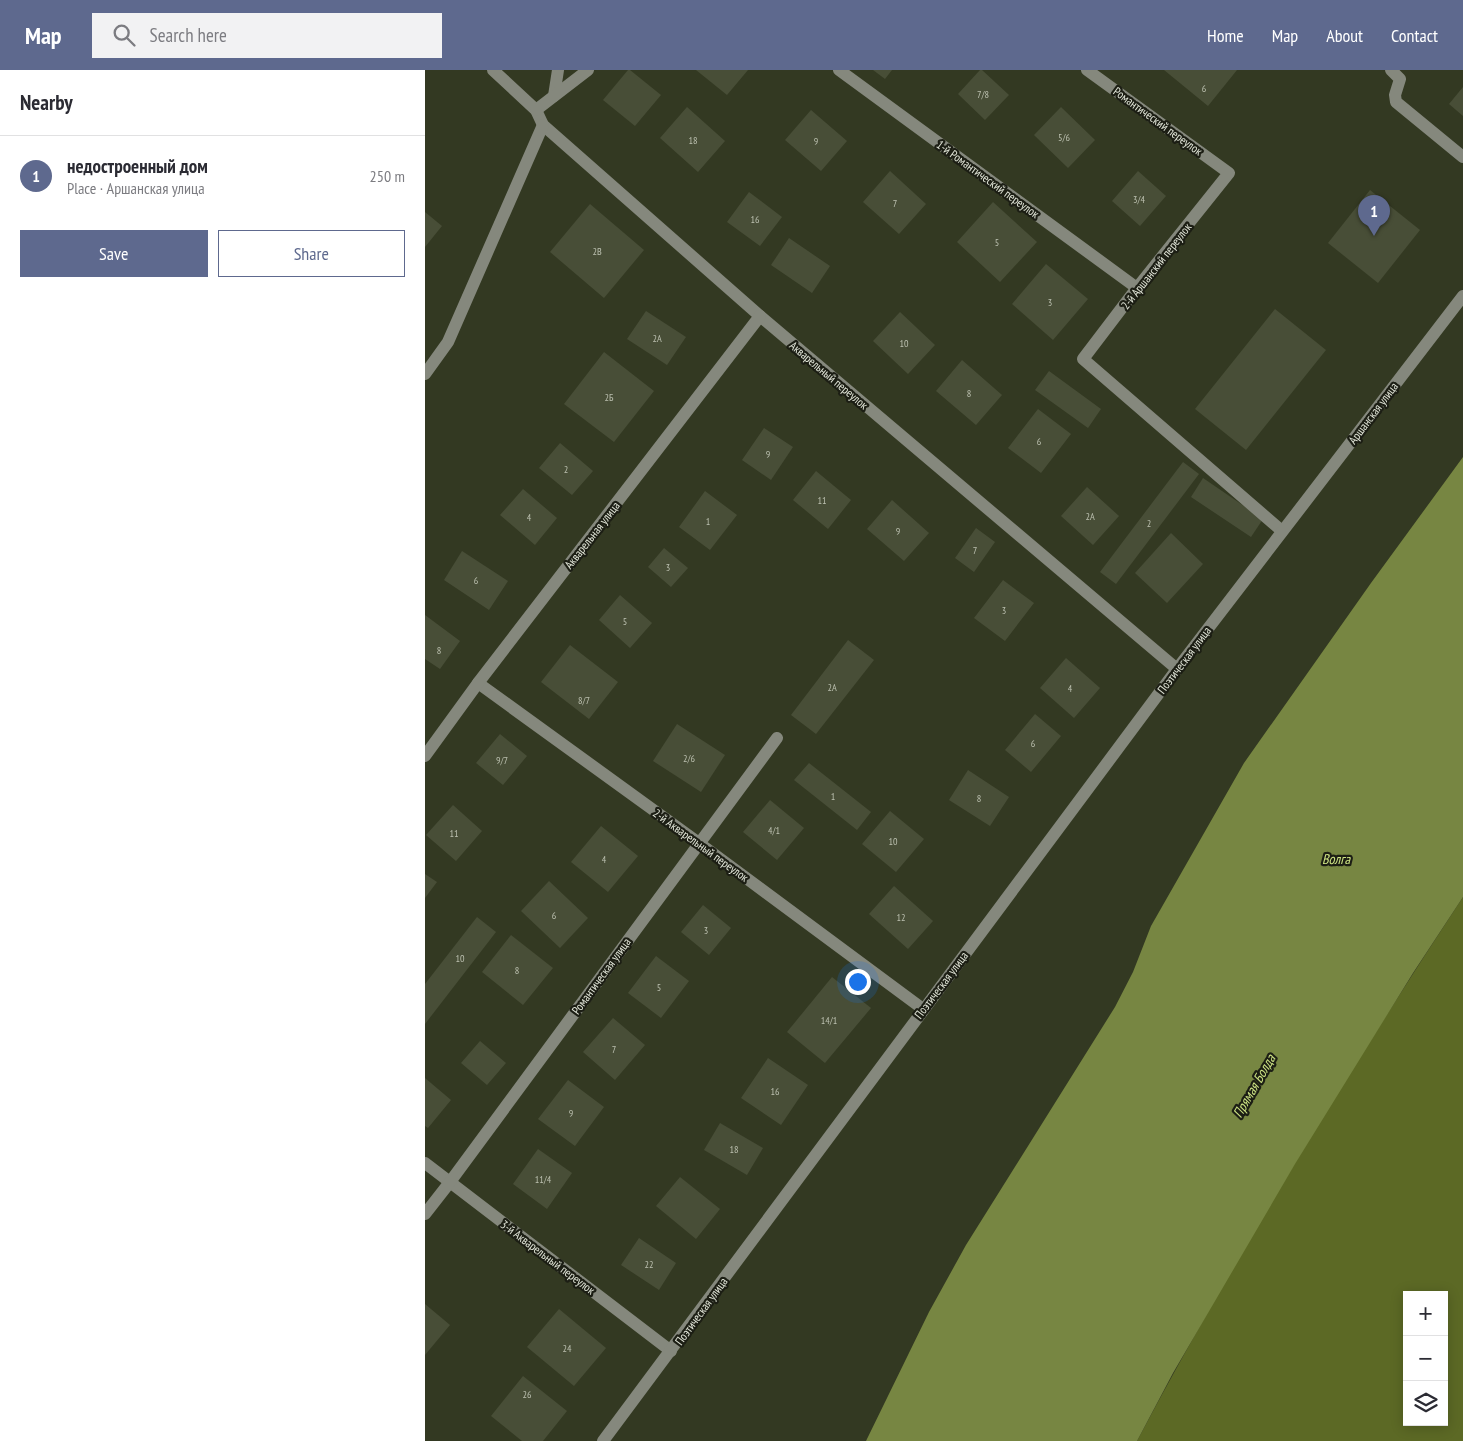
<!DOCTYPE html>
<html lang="en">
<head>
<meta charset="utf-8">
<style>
  :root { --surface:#fff; --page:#f2f2f3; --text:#2b2b33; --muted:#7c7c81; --line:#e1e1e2; --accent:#5e698e }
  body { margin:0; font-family:"PT Sans Narrow",sans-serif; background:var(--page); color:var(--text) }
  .controls { position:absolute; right:15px; bottom:15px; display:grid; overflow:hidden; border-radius:0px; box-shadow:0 2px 12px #0003 }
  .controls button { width:45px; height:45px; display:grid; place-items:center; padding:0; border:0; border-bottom:1px solid var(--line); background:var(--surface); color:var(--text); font:25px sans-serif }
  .you { position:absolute; left:432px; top:911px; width:18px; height:18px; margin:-12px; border:4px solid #fff; border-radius:50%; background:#1a73e8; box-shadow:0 0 0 8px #1a73e833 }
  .badge { display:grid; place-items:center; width:32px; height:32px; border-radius:50%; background:var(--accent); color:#fff; font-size:16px; font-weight:700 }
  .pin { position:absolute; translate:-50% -41px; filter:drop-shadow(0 1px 2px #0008) }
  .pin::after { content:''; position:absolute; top:26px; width:18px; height:15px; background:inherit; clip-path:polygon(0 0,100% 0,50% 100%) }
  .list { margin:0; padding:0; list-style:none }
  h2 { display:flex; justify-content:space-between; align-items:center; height:65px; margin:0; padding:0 20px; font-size:21px }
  h2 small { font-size:16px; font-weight:400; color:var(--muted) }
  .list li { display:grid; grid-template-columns:32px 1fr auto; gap:15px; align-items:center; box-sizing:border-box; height:80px; padding:0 20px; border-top:1px solid var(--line) }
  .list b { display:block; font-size:19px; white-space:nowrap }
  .list p { margin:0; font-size:16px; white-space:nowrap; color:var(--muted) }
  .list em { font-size:16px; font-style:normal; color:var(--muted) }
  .actions { display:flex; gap:10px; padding:15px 20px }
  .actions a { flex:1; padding:11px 0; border:1px solid var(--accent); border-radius:0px; text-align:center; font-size:18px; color:var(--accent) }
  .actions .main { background:var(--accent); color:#fff }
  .icon { flex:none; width:28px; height:28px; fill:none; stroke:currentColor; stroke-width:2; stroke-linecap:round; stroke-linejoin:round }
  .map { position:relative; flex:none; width:1038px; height:1371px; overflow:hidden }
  header { display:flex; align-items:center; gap:30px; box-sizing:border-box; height:70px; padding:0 25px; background:var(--accent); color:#fff }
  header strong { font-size:24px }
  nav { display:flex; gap:28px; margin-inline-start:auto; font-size:18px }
  .search { width:350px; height:45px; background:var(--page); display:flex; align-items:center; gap:12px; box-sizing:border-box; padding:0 18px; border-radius:0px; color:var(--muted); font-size:19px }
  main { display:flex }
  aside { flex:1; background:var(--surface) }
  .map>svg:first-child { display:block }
</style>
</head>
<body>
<header>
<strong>Map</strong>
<div class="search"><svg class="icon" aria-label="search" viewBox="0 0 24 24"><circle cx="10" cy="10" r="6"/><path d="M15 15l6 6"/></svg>Search here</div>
<nav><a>Home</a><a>Map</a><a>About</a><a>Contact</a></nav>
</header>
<main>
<aside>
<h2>Nearby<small></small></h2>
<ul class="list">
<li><span class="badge">1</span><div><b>недостроенный дом</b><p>Place · Аршанская улица</p></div><em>250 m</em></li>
</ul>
<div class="actions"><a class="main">Save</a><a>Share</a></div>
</aside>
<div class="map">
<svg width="1038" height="1371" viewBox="0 0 1038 1371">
  <rect width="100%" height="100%" fill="#333922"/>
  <path fill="#5c6925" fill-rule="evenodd" d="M1038,827V1371H712C811,1185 922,1003 1038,827ZM982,1225H1019V1352H982Z"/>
  <polygon fill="#778642" points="1038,387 1038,827 988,903 870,1094 748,1303 712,1371 441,1371 504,1242 541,1175 690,937 708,902 726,856 819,693 946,513"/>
  <g fill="#484e37">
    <polygon points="203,0 205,0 236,25 210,56 178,30"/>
    <polygon points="271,0 323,0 302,25"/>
    <polygon points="448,0 467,0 460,9"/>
    <polygon points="555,0 557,0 584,25 560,50 533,24"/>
    <polygon points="739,0 812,0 783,36"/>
    <polygon points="1038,17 1038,46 1024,34"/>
    <polygon points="262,37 300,71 273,102 235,68"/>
    <polygon points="636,37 670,70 643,98 609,65"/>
    <polygon points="386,40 422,71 396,101 360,70"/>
    <polygon points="465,101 501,134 474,164 438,132"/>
    <polygon points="713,101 741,126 715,156 687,131"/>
    <polygon points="945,120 995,160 953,213 903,173"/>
    <polygon points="324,122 357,147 335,176 302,152"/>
    <polygon points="568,132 612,172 575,212 532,172"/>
    <polygon points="165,134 219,180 179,228 125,182"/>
    <polygon points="0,142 17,156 0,177"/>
    <polygon points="364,168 405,196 387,223 346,195"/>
    <polygon points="621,194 663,229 628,270 587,234"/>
    <polygon points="850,239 901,280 821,380 770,339"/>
    <polygon points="221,241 261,267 242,295 202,269"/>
    <polygon points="475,242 510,275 483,304 448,271"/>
    <polygon points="179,282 229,321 189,372 139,334"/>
    <polygon points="537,290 577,325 551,355 511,321"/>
    <polygon points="624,301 676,339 663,358 610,320"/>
    <polygon points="613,339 646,364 616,403 583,378"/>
    <polygon points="339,358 368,377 346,410 317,390"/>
    <polygon points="135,373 168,401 147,425 114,398"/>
    <polygon points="758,392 774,404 691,514 675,502"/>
    <polygon points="391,401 426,430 403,459 368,430"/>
    <polygon points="778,408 838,449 826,467 766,427"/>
    <polygon points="662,417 694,446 668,475 636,446"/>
    <polygon points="98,419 132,448 110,475 75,445"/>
    <polygon points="280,421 312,445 285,480 254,457"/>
    <polygon points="467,430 504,463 479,491 442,459"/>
    <polygon points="551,458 570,472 549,502 530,488"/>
    <polygon points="746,463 778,494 742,533 710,503"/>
    <polygon points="239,478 263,498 246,517 223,497"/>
    <polygon points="37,481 83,511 64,540 19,510"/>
    <polygon points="578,510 609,533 580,571 549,548"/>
    <polygon points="195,525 227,553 205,578 174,550"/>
    <polygon points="0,545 35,571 15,599 0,589"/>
    <polygon points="423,570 449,590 391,664 366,645"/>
    <polygon points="145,575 193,612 164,649 116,612"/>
    <polygon points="641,588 675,618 649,648 615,618"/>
    <polygon points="610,644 636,666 606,702 580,680"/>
    <polygon points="252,654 300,685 276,722 228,691"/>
    <polygon points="75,664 102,686 78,715 51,693"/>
    <polygon points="384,693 446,742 432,760 369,710"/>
    <polygon points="543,700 584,727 565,756 524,730"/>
    <polygon points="345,730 379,758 352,790 318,762"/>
    <polygon points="28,735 57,761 31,791 1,765"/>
    <polygon points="465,741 499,769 471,802 437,774"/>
    <polygon points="176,756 213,786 183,822 146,792"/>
    <polygon points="0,804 12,812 0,828"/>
    <polygon points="124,811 163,848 135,878 96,841"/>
    <polygon points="469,816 508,851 483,879 444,844"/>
    <polygon points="278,835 306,858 284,885 256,862"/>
    <polygon points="52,847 71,862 0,954 0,914"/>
    <polygon points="86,865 128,898 98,935 57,902"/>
    <polygon points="231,886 264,911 236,948 203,923"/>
    <polygon points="407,907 446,938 400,993 362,962"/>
    <polygon points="188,948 220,975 190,1010 158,982"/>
    <polygon points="55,971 81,993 62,1015 36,993"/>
    <polygon points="343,988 383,1015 356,1055 316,1028"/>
    <polygon points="0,1008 26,1030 3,1058 0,1056"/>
    <polygon points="143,1010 179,1037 150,1076 113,1049"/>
    <polygon points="295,1053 338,1078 322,1105 279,1080"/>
    <polygon points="113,1079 147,1103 122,1139 88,1114"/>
    <polygon points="255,1107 295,1139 271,1169 231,1136"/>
    <polygon points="214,1168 251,1193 234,1220 196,1195"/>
    <polygon points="0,1234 25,1255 0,1285"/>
    <polygon points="134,1239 181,1278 149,1316 102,1277"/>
    <polygon points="98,1306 142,1341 118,1371 97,1371 66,1346"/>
  </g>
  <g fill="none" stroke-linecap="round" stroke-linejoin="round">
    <g stroke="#85887d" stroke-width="12">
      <polyline points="68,0 111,40 118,55 335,246 752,599"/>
      <polyline points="414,0 712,218"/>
      <polyline points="662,0 804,103 712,218 658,289 857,461"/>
      <polyline points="966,0 975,9 970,25 971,32 1038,87"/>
      <polyline points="129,26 133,0"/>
      <polyline points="111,40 163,0"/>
      <polyline points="0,304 23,272 118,55"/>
      <polyline points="53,613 274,773 498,939"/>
      <polyline points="0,686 53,613 335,246"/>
      <polyline points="0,1093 246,1281"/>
      <polyline points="0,1144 25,1112 352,668"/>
      <polyline points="178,1371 752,599 1038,226"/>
    </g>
  </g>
  <g text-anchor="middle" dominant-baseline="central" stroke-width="4.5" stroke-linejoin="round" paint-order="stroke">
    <g font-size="10" fill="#bcc0b0">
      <text x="779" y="18">6</text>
      <text x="558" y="24">7/8</text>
      <text x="639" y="67">5/6</text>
      <text x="268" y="70">18</text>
      <text x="391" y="71">9</text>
      <text x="714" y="129">3/4</text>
      <text x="470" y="133">7</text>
      <text x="330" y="149">16</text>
      <text x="572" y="172">5</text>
      <text x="172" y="181">2В</text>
      <text x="625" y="232">3</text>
      <text x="232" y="268">2А</text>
      <text x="479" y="273">10</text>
      <text x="544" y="323">8</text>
      <text x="184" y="327">2Б</text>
      <text x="614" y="371">6</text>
      <text x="343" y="384">9</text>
      <text x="141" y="399">2</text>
      <text x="397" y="430">11</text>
      <text x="665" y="446">2А</text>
      <text x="104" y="447">4</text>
      <text x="283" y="451">1</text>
      <text x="724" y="453">2</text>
      <text x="473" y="461">9</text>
      <text x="550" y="480">7</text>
      <text x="243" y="497">3</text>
      <text x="51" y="510">6</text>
      <text x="579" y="540">3</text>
      <text x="200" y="551">5</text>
      <text x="14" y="580">8</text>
      <text x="407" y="617">2А</text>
      <text x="645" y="618">4</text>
      <text x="159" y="630">8/7</text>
      <text x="608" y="673">6</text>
      <text x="264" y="688">2/6</text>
      <text x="77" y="690">9/7</text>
      <text x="408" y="726">1</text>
      <text x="554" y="728">8</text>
      <text x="349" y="760">4/1</text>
      <text x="29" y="763">11</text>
      <text x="468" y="771">10</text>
      <text x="179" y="789">4</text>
      <text x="129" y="845">6</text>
      <text x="476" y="847">12</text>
      <text x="281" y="860">3</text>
      <text x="35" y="888">10</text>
      <text x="92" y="900">8</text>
      <text x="234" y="917">5</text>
      <text x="404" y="950">14/1</text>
      <text x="189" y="979">7</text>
      <text x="350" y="1021">16</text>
      <text x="146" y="1043">9</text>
      <text x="309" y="1079">18</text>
      <text x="118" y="1109">11/4</text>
      <text x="224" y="1194">22</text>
      <text x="142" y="1278">24</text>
      <text x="102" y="1324">26</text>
    </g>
    <g font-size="12" fill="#e2e6d9" stroke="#1c1e14">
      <text transform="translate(733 51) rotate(36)">Романтический переулок</text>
      <text transform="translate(563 109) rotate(36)">1-й Романтический переулок</text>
      <text transform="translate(731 196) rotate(-52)">2-й Аршанский переулок</text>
      <text transform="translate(404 305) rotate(40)">Акварельный переулок</text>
      <text transform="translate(948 343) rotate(-53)">Аршанская улица</text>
      <text transform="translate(167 465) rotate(-52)">Акварельная улица</text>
      <text transform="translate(759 590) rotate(-53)">Поэтическая улица</text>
      <text transform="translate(276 775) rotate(36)">2-й Акварельный переулок</text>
      <text transform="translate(176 906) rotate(-54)">Романтическая улица</text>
      <text transform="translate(516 915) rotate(-53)">Поэтическая улица</text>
      <text transform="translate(123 1187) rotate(37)">3-й Акварельный переулок</text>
      <text transform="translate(276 1241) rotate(-54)">Поэтическая улица</text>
    </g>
    <g font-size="14" font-style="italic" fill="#cee484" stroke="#1c1e14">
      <text x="911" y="789">Волга</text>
      <text transform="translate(829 1016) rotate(-60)">Прямая Болда</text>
    </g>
  </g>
</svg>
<div class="controls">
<button>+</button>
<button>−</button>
<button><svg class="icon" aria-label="layers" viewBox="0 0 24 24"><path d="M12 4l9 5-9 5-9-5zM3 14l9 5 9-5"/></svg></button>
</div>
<div class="you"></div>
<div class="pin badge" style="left:949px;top:166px">1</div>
</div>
</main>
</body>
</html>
